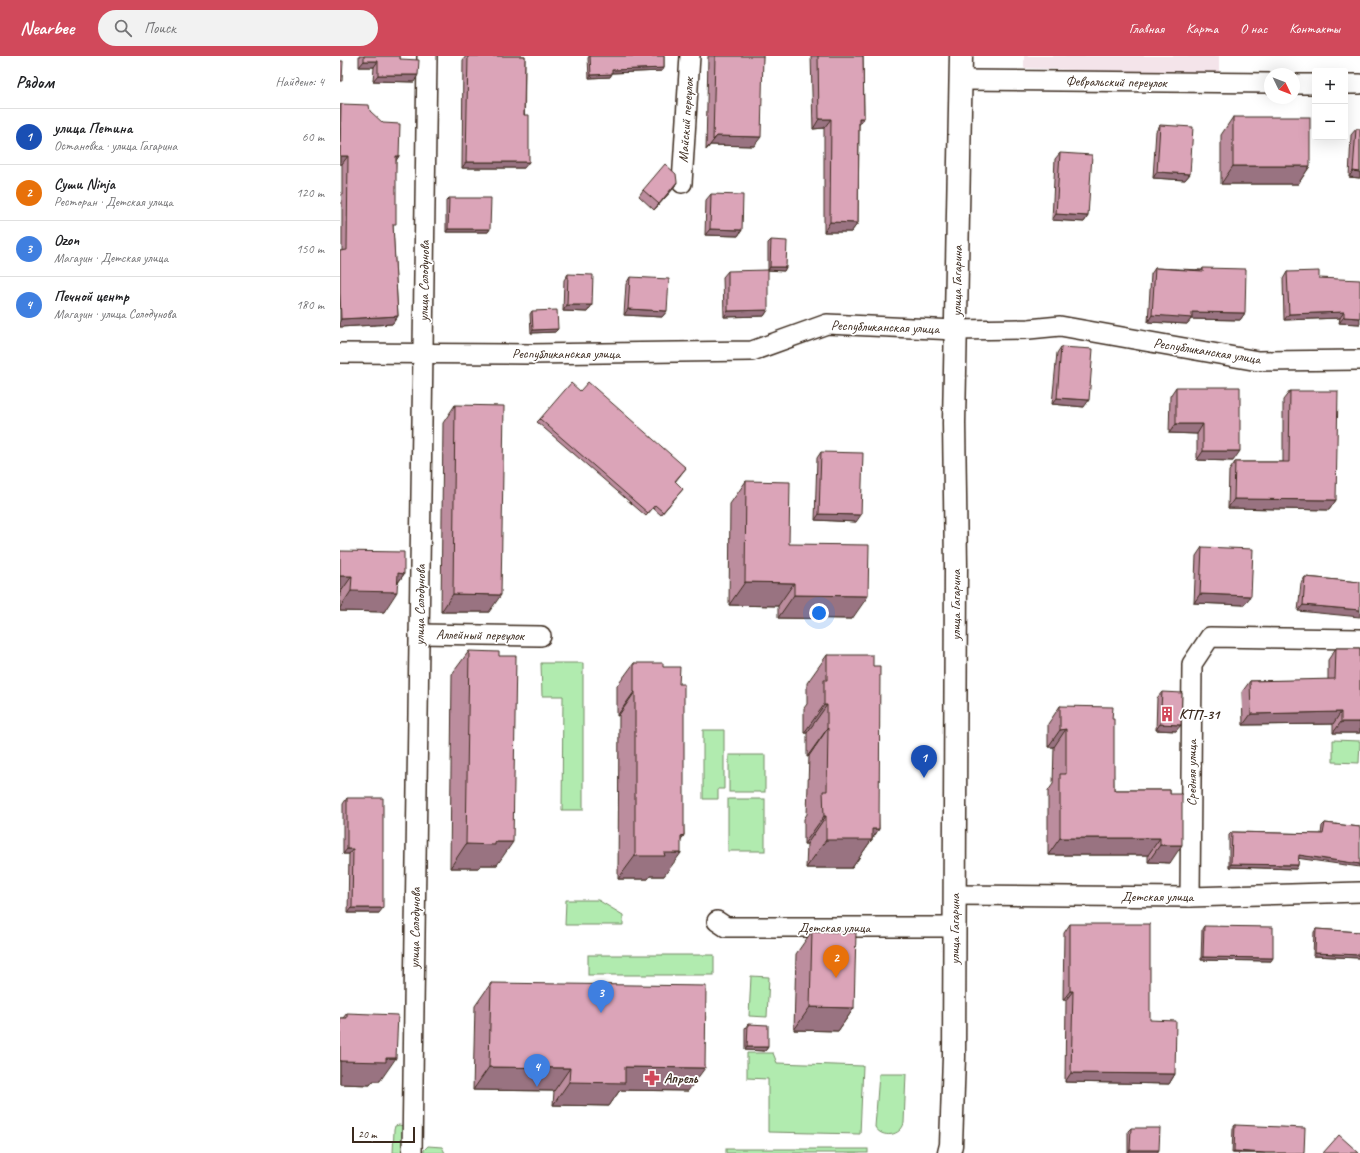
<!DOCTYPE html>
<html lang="ru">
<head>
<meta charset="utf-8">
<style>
  :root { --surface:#fff; --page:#f2f2f2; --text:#202124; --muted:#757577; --line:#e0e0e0; --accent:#d1495b }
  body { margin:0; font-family:Caveat,sans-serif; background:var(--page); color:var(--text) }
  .controls { position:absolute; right:12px; top:12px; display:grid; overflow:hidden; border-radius:4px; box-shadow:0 4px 16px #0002 }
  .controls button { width:36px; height:36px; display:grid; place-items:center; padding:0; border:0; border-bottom:1px solid var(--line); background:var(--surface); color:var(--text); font:20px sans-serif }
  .compass { position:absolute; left:924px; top:12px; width:36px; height:36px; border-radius:50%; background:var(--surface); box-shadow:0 4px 16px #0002; rotate:133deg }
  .scale { position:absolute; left:12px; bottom:10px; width:63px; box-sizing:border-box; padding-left:4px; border:2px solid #3b2a1e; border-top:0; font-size:11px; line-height:14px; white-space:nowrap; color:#3b2a1e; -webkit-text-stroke:3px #fff; paint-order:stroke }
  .you { position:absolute; left:479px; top:557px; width:14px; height:14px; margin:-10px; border:3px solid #fff; border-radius:50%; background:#1a73e8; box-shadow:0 0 0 6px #1a73e833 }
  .badge { display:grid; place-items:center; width:26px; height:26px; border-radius:50%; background:var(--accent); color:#fff; font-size:13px; font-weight:700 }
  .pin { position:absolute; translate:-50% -33px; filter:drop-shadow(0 1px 2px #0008) }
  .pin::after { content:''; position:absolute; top:21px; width:14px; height:12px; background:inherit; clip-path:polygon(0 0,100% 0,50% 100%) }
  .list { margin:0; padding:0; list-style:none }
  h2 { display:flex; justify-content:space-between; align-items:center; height:52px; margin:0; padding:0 16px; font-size:17px }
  h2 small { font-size:13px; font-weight:400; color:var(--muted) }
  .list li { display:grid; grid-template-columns:26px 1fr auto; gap:12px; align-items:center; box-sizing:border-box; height:56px; padding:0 16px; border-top:1px solid var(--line) }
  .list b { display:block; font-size:15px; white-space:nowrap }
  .list p { margin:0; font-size:13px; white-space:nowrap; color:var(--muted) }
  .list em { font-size:13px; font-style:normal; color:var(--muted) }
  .icon { flex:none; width:22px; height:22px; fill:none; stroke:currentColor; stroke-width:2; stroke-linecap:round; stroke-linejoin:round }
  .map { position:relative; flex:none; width:1020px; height:1097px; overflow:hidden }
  header { display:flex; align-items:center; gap:24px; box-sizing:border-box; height:56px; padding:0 20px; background:var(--accent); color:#fff }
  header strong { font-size:19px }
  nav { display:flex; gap:22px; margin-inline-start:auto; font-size:14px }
  .search { width:280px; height:36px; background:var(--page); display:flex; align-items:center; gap:10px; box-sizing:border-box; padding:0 14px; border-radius:22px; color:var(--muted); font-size:15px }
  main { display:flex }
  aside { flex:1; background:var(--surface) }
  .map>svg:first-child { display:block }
</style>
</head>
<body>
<header>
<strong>Nearbee</strong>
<div class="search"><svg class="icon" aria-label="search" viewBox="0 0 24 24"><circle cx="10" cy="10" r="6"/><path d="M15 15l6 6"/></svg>Поиск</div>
<nav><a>Главная</a><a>Карта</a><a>О нас</a><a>Контакты</a></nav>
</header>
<main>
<aside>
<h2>Рядом<small>Найдено: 4</small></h2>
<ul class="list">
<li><span class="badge" style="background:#1a4fb4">1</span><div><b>улица Петина</b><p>Остановка · улица Гагарина</p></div><em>60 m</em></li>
<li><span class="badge" style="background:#e8710a">2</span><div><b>Суши Ninja</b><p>Ресторан · Детская улица</p></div><em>120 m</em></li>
<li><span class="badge" style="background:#3f7fe0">3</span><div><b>Ozon</b><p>Магазин · Детская улица</p></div><em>150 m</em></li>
<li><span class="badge" style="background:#3f7fe0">4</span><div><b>Печной центр</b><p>Магазин · улица Солодунова</p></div><em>180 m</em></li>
</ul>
</aside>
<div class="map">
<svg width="1020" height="1097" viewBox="0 0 1020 1097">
  <rect width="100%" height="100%" fill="#fff"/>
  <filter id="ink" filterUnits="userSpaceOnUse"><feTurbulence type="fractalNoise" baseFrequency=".025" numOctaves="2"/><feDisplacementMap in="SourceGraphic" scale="8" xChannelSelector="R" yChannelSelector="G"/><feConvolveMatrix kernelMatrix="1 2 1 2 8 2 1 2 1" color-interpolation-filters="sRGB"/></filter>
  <g filter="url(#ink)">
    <polygon fill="#f4e4ea" points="684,0 879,0 879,20 684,12"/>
    <g fill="#b1ebaf" stroke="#768a66">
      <polygon points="201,607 243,607 243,754 222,754 223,640 202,640"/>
      <polygon points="363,674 384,674 384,733 378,733 378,743 363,743"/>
      <polygon points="993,684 1020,685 1019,707 993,706"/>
      <rect x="389" y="699" width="36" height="37"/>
      <rect x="388" y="743" width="37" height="52"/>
      <polygon points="226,844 258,844 283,859 283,869 225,869"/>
      <rect x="248" y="899" width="126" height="20"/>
      <polygon points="411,920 429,921 427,961 409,960"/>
      <polygon points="407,997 433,997 437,1007 523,1010 520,1078 428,1076 428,1023 407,1022"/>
      <path d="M539,1018H566L564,1067C561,1080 542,1083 535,1071Z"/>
      <polygon points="59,1069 64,1070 64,1097 53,1097 54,1074 55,1070"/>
      <polygon points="88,1090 102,1091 105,1097 84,1097 84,1094"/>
      <rect x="386" y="1093" width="142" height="4"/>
    </g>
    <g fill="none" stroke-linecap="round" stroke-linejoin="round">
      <g stroke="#3b2a1e" stroke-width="22">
        <g id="minor">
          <polyline points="621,24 930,27"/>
          <polyline points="954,28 975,28"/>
          <polyline points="1005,28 1020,28"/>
          <polyline points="342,127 350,0"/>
          <polyline points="0,297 190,298 412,295 487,268 615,274 689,273 720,270 918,305 1020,304"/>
          <polyline points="79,578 201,580"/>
          <polyline points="614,839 850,841 1020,836"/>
          <polyline points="850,841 852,608 870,581 1020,583"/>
          <polyline points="377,865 386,871 614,871"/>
          <polyline points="72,1097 87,0"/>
        </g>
      </g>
      <g stroke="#3b2a1e" stroke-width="25">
        <polyline id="tertiary" points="609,1097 611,1089 614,1001 616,510 614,367 621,0"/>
      </g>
      <use href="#minor" stroke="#fff" stroke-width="19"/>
      <use href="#tertiary" stroke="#fff" stroke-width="22"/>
    </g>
    <g fill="#bc8d9e" stroke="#3b2a1e">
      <polygon points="19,0 60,0 60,3 74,26 33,25 34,11 19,11"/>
      <polygon points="126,0 185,0 184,112 122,112 123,4"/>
      <polygon points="249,0 324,0 324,12 322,15 272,17 270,21 249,22 248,2"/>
      <polygon points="368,0 423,0 414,90 370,89 366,94"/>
      <polygon points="471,0 523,0 524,62 519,69 518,167 511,176 484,176 484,72 473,73"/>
      <polygon points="1,48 30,55 59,100 56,104 53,172 58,260 52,268 0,271 0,195 2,195 2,108 0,108 0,49"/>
      <polygon points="893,61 970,110 958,128 881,128 881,79"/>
      <polygon points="820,69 850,118 845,124 813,122 816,75"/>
      <polygon points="1016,73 1020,73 1020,122 1009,121 1011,79"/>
      <polygon points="720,97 748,160 744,166 712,164 715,103"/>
      <polygon points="337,126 333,133 314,154 299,140 303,134"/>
      <polygon points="371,138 402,174 398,180 365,179 366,144"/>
      <polygon points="109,142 150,173 148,176 106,176 106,145"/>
      <polygon points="431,184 446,211 444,215 428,214 428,187"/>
      <polygon points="815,212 862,214 863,212 905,257 900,264 851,263 847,268 808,266 811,218"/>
      <polygon points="388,215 428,254 424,260 384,261 383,221"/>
      <polygon points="947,216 979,222 1020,268 999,267 1000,262 944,264 943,223"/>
      <polygon points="228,218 252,249 247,256 223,255 224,224"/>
      <polygon points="290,221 327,255 322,261 284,259 286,228"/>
      <polygon points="192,255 215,276 191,277 190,258"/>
      <polygon points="721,291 744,351 712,348 717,297"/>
      <polygon points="836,331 893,405 857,404 857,378 829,377 830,340"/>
      <polygon points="240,335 346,412 335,426 343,433 321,459 313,452 306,460 197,366 200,363"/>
      <polygon points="950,335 996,444 989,454 888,452 889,415 895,406 943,406 943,344"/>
      <polygon points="115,349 149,556 101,556 103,367"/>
      <polygon points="481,396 516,466 475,464 477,402"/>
      <polygon points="406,425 449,488 512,563 438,562 438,550 389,549 390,448"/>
      <polygon points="862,491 904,549 854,547 856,500"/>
      <polygon points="0,495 64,518 58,527 44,556 0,555"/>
      <polygon points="965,521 1020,526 958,555 961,527"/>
      <polygon points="996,592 1020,592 1020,677 993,677 993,668 903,669 902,636 910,625 988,624 988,604"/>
      <polygon points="129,595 157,809 141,809 138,812 110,812 112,618"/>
      <polygon points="487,599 533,610 539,773 512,812 466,812 467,788 464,788 464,763 467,758 469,700 467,701 467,677 464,677 464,652 467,648 467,627"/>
      <polygon points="294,607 323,611 339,628 344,779 341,785 324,820 310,820 308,823 278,823 279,659 277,660 277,630"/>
      <polygon points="822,636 836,675 816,674 817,642"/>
      <polygon points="720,650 772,663 774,734 830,734 830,807 808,806 808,799 708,799 708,735 713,728 714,691 708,691 708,668"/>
      <polygon points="7,742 39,857 8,857 9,798 3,798 3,748"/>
      <polygon points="985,767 1020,771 958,803 958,809 956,813 889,811 889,779 892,776 981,778 982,770"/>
      <polygon points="730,868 835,1018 829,1028 725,1026 726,944 723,944 724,877"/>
      <polygon points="864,870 931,905 861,904 862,873"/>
      <polygon points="976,873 1020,876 1020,902 973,900 974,876"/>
      <polygon points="472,875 514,952 498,975 454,974 456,898"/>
      <polygon points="151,927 348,1035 280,1034 269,1050 213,1049 214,1035 133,1034 135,950"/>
      <polygon points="7,957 40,1025 33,1025 30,1029 0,1028 0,962 3,962"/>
      <polygon points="408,968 428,991 425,995 405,994 405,972"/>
      <polygon points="895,1069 964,1097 892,1097 893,1072"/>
      <polygon points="791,1072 817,1097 788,1097 788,1075"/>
    </g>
    <g fill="#997381" stroke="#3b2a1e">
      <polygon points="24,5 38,5 34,11 19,11"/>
      <polygon points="324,12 322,15 270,17 272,14"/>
      <polygon points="272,18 270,21 249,22 251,19"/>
      <polygon points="38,19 78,19 74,26 33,25"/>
      <polygon points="519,62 524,62 517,71"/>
      <polygon points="479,63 491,63 484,72 473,73"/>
      <polygon points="377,80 421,81 414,90 370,89 366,94"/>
      <polygon points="0,100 8,100 2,108 0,108"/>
      <polygon points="56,100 59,100 54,108"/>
      <polygon points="126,106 189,106 184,112 122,112"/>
      <polygon points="893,110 970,110 958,128 881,128"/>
      <polygon points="1013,115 1020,116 1020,122 1009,121"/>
      <polygon points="817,116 850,118 845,124 813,122"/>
      <polygon points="337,126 333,133 314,154 319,148"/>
      <polygon points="716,158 748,160 744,166 712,164"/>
      <polygon points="490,166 518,167 511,176 484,176"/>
      <polygon points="108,173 150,173 148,176 106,176"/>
      <polygon points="370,173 402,174 398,180 365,179"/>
      <polygon points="430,211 446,211 444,215 428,214"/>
      <polygon points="227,249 252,249 247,256 223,255"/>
      <polygon points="288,253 327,255 322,261 284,259"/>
      <polygon points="428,254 424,260 384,261 388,255"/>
      <polygon points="852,256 905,257 900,264 851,263 847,268 808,266 812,259"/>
      <polygon points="1004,256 1000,262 944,264 949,258"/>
      <polygon points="58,260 52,268 0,271 0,265 1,263"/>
      <polygon points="1004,261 1020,262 1020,268 999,267"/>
      <polygon points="218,273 215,276 191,277 193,274"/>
      <polygon points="717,342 749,344 744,351 712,348"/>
      <polygon points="836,368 863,368 857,378 829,377"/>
      <polygon points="863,395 900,395 893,405 857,404"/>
      <polygon points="894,443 996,444 989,454 888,452"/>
      <polygon points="479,458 521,459 516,466 475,464"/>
      <polygon points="58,517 64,518 51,536 57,536 44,556 0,555 0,552 11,535"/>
      <polygon points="0,520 12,520 0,537"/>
      <polygon points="405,526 454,527 438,550 389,549"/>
      <polygon points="113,538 161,539 149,556 101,556"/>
      <polygon points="860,538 911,540 904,549 854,547"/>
      <polygon points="454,539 528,540 512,563 438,562"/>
      <polygon points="963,549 1020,554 1020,561 958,555"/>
      <polygon points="294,636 295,636 279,659 277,660"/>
      <polygon points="484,649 487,649 467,677 464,677"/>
      <polygon points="1001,656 993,668 903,669 911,658"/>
      <polygon points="1001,666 1020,666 1020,677 993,677"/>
      <polygon points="820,668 841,669 836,675 816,674"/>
      <polygon points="488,672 469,700 467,701 487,673"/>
      <polygon points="726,673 714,691 708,691 720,674"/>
      <polygon points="484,760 486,760 467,788 464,788"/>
      <polygon points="532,773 539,773 512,812 466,812 486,784"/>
      <polygon points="344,779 332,797 341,797 324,820 310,820 308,823 278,823 295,800 341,780"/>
      <polygon points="720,782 820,782 808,799 708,799"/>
      <polygon points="155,786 173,786 157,809 141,809 138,812 110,812 126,788"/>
      <polygon points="820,789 842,789 830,807 808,806"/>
      <polygon points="7,793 13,793 9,798 3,798"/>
      <polygon points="959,799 1020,808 1020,811 956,802"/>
      <polygon points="891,808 958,809 956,813 889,811"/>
      <polygon points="12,852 43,852 39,857 8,857"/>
      <polygon points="975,897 1020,899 1020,902 973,900"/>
      <polygon points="863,901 933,902 931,905 861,904"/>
      <polygon points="730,935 733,935 726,944 723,944"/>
      <polygon points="470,951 514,952 498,975 454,974"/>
      <polygon points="407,991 428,991 425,995 405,994"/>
      <polygon points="46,1002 56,1002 40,1025 33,1025 30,1029 0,1028 0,1005"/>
      <polygon points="149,1011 230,1012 214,1035 133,1034"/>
      <polygon points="285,1011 365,1012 348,1035 280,1034 269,1050 213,1049 229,1026"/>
      <polygon points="731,1017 835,1018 829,1028 725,1026"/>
      <polygon points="790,1094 819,1094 817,1097 788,1097"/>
      <polygon points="894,1095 925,1097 893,1097"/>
    </g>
    <g fill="#dba4b8" stroke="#3b2a1e">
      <polygon points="24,0 60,0 60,3 79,4 78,19 38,19 38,5 24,5"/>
      <polygon points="128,0 185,0 184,59 189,59 189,106 126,106"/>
      <polygon points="250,0 324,0 324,12 272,14 272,18 251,19"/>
      <polygon points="375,0 423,0 421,81 377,80 373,84"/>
      <polygon points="478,0 523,0 524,62 519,62 518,167 490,166 491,63 479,63"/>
      <polygon points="0,5 3,5 2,25 0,25"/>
      <polygon points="1,48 29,49 30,55 43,67 60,68 59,100 56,100 56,168 53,168 58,260 1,263 0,237 0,195 7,194 8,100 0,100"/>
      <rect x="893" y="61" width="77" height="49"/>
      <polygon points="820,69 853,71 850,118 817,116"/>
      <polygon points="1016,73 1020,73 1020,116 1013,115"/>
      <polygon points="720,97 752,99 748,160 716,158"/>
      <polygon points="325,108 336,118 337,126 319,148 303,134"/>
      <polygon points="371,138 403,139 402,174 370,173"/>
      <polygon points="109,142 151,142 150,173 108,173"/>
      <polygon points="431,184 447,185 446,211 430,211"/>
      <polygon points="815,212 863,215 863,212 906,213 905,257 852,256 852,262 812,259"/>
      <polygon points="428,214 428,254 388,255 388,215"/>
      <polygon points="979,215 979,222 1020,224 1020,262 1004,261 1004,256 949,258 947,216"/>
      <polygon points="228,218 253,219 252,249 227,249"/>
      <polygon points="290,221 329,223 327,255 288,253"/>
      <polygon points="217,254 218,273 193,274 192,255"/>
      <polygon points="721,291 753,293 749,344 717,342"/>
      <polygon points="248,326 346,412 335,425 343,433 323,456 315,449 308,457 200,363 231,327 240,335"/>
      <polygon points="836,331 900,331 900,395 863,395 863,368 836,368"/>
      <polygon points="950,335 998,335 996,444 894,443 895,406 949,406"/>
      <polygon points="115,349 164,350 161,539 113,538"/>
      <polygon points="481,396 523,397 521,459 479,458"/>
      <polygon points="406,425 450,426 449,488 529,489 528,540 454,539 454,527 405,526"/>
      <polygon points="862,491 913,493 911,540 860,538"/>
      <polygon points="0,495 64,496 64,518 58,517 57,536 11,535 12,520 0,520"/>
      <polygon points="965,521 1020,526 1020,554 963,549"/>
      <polygon points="996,592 1020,592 1020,666 1001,666 1001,656 911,658 910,625 995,623"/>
      <polygon points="129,595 159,596 159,600 176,600 173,786 155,786 155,789 126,788"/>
      <polygon points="487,599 533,599 533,610 540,610 539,773 532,773 532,784 486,784 486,760 484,760 483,735 487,735 488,672 487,673 487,649 484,649 484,624 487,624"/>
      <polygon points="294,607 323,607 323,611 340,611 339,628 344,628 344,779 341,780 341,797 324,797 325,800 295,800 295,636 294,636"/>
      <polygon points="822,636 842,637 841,669 820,668"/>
      <polygon points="720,650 773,651 772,663 774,663 774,734 830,734 830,738 842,738 842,789 820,789 820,782 720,782 720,718 726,718 726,673 720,674"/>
      <polygon points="7,742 43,742 43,852 12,852 13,793 7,793"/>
      <polygon points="985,767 1020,771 1020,808 959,799 958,809 891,808 892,776 983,778"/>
      <polygon points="730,868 810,868 810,964 836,965 835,1018 731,1017 733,935 730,935"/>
      <polygon points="864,870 933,871 933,902 863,901"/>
      <polygon points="976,873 1020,876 1020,899 975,897"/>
      <polygon points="472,875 516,877 514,952 470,951"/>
      <polygon points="151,927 366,930 365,1012 285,1011 285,1027 229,1026 230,1012 149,1011"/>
      <polygon points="7,957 58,959 56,1002 46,1002 46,1006 0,1005 0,962 7,962"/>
      <polygon points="408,968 428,969 428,991 407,991"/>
      <polygon points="895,1069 965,1072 964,1097 925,1097 894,1095"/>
      <polygon points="791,1072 820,1072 819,1094 790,1094"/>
      <polygon points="999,1079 1019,1097 983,1097"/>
    </g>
  </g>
  <defs>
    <g id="building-bare" transform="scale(1.2)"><path d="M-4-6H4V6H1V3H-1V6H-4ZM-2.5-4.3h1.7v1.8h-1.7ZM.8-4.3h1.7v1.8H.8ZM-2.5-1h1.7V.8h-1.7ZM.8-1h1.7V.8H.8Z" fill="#d1495b" stroke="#fff" stroke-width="2.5" paint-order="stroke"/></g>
    <g id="pharmacy-bare" transform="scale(1.2)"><path d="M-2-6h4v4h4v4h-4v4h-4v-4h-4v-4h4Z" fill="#d1495b" stroke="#fff" stroke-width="2.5" paint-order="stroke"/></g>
  </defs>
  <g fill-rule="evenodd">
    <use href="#building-bare" x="827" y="658"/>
    <use href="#pharmacy-bare" x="312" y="1022"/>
  </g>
  <g text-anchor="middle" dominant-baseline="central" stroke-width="3.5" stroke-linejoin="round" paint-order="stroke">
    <g font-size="14" fill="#3b2a1e" stroke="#fff">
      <text transform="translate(776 26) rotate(1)">Февральский переулок</text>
      <text transform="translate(346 64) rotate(-86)">Майский переулок</text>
      <text transform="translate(84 225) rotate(-89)">улица Солодунова</text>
      <text transform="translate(617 225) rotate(-89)">улица Гагарина</text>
      <text transform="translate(545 271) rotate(2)">Республиканская улица</text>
      <text transform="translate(867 295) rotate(9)">Республиканская улица</text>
      <text x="226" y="297">Республиканская улица</text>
      <text transform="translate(80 549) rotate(-89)">улица Солодунова</text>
      <text transform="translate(615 549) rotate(-90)">улица Гагарина</text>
      <text transform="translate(140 579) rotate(1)">Аллейный переулок</text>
      <text transform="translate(851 717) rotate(-90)">Средняя улица</text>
      <text x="817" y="840">Детская улица</text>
      <text x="494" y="871">Детская улица</text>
      <text transform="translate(75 872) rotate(-89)">улица Солодунова</text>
      <text transform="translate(614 873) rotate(-90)">улица Гагарина</text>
    </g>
    <g font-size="14" font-weight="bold" fill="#3b2a1e" stroke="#fff" text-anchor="start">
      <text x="839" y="658">КТП-31</text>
      <text x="324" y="1022">Апрель</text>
    </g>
  </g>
</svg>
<div class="controls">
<button>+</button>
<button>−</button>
</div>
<svg class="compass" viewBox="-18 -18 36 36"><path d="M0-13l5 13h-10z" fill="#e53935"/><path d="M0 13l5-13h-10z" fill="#757577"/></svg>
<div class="scale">20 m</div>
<div class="you"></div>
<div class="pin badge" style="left:584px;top:722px;background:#1a4fb4">1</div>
<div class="pin badge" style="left:496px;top:922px;background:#e8710a">2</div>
<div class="pin badge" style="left:261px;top:957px;background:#3f7fe0">3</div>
<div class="pin badge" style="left:197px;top:1031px;background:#3f7fe0">4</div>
</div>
</main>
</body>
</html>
